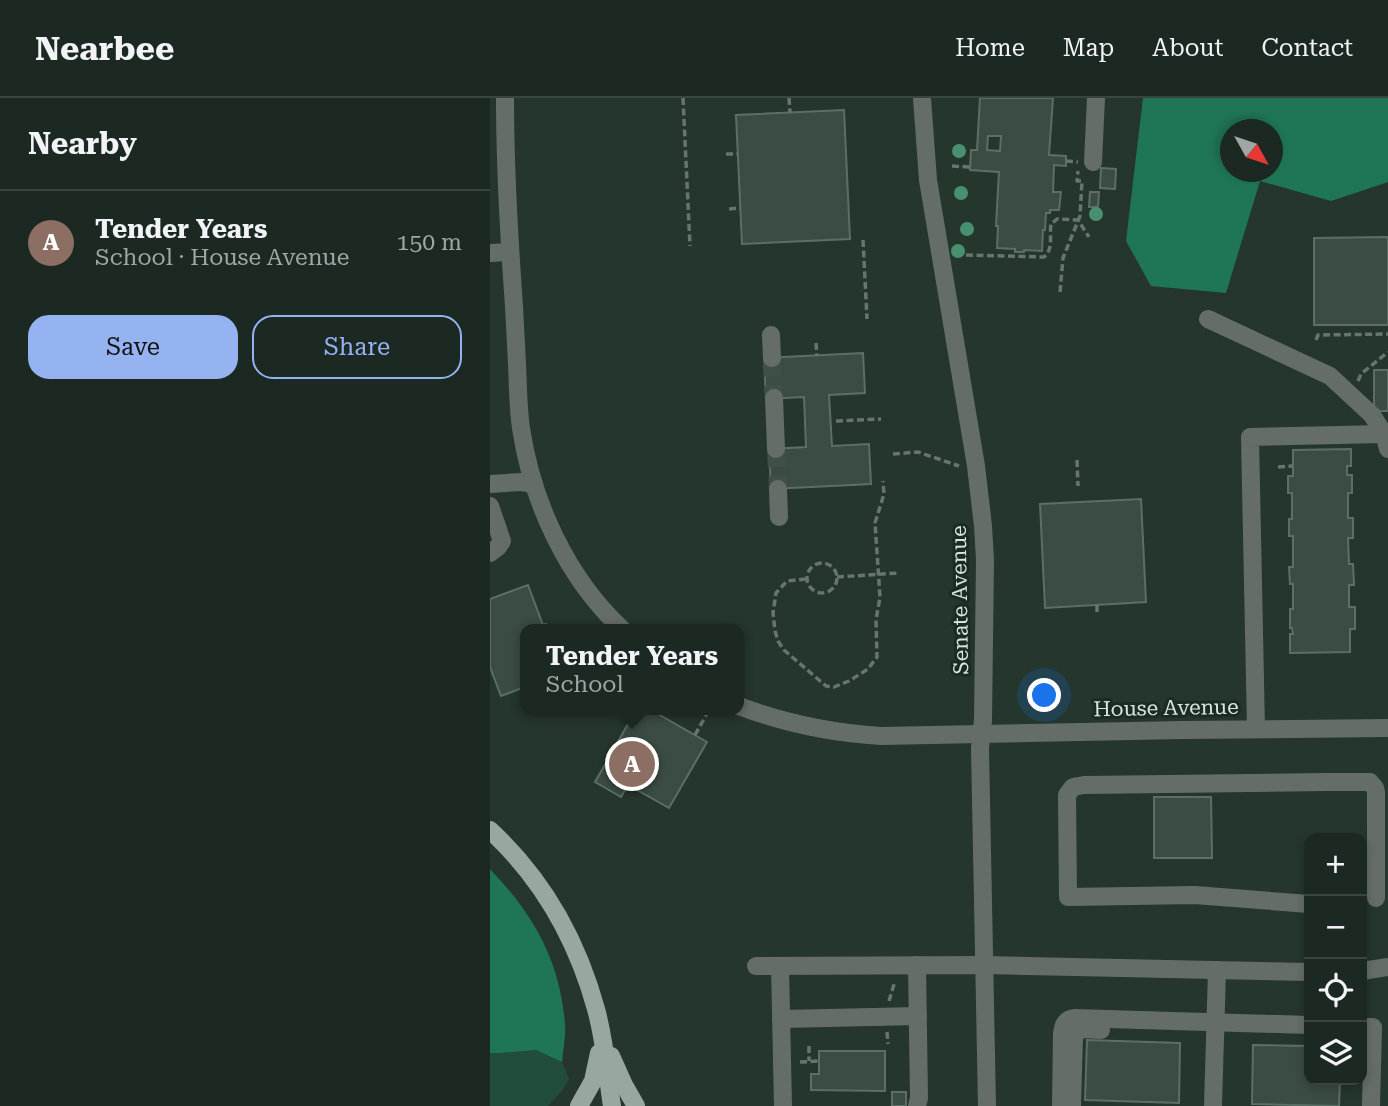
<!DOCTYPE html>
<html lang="en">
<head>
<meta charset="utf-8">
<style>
  :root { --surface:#1c2822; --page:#29342f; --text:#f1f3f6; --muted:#a0a6a5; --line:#3a4440; --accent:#95b2f1 }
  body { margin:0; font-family:"Roboto Serif",serif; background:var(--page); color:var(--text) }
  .controls { position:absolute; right:21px; bottom:21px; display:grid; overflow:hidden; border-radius:14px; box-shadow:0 4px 10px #0003 }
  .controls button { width:63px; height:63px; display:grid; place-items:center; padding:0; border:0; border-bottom:2px solid var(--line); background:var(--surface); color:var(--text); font:35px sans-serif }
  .compass { position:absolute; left:730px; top:21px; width:63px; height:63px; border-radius:50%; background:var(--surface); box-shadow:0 4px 10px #0003; rotate:130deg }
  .you { position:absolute; left:555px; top:598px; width:24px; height:24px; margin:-18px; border:5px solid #fff; border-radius:50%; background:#1a73e8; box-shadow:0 0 0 10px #1a73e833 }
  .badge { display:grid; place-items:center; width:46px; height:46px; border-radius:50%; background:var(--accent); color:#fff; font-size:23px; font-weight:700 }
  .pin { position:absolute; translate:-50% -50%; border:4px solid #fff; box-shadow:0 2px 7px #0006 }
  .popup { position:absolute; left:30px; top:526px; width:224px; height:91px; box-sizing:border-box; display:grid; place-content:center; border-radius:14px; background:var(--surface); filter:drop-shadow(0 2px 5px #0005); font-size:23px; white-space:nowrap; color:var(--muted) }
  .popup b { font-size:26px; color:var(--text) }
  .popup::after { content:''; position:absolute; left:50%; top:100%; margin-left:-14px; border:14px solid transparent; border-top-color:var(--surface) }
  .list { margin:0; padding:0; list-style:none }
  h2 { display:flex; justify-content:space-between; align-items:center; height:91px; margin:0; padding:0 28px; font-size:30px }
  h2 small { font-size:23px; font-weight:400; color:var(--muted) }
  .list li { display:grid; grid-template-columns:46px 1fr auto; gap:21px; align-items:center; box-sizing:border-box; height:105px; padding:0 28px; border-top:2px solid var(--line) }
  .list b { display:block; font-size:26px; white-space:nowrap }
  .list p { margin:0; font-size:23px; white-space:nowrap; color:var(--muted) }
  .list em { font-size:23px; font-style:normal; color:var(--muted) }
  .actions { display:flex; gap:14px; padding:21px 28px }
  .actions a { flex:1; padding:16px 0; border:2px solid var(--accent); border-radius:21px; text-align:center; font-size:24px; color:var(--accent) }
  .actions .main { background:var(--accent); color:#111 }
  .icon { flex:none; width:38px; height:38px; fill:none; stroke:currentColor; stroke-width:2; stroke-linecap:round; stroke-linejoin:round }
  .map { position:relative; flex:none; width:898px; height:1008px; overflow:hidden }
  header { display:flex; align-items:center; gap:42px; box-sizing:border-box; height:98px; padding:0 35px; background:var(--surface); border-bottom:2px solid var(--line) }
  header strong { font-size:33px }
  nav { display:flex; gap:38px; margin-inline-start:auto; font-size:24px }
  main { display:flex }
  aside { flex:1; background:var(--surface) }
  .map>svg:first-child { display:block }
</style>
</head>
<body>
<header>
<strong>Nearbee</strong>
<nav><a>Home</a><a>Map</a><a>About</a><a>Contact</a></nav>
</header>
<main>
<aside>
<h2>Nearby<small></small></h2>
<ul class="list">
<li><span class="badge" style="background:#8d6e63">A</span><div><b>Tender Years</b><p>School · House Avenue</p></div><em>150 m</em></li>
</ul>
<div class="actions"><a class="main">Save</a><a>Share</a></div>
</aside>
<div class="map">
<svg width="898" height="1008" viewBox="0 0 898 1008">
  <rect width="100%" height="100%" fill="#25362d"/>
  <polygon fill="#224d3a" points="46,952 72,964 79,981 72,993 58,1008 0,1008 0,955 11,955"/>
  <g fill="#1f7654" fill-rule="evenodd">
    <path d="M653,0H898V84L841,103L770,83L736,195L661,188L636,143ZM740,32H782V74H740Z"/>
    <path d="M0,771C43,816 70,862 75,926C76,938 73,952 72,964L46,952L11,955H0Z"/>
  </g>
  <g fill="#3b4c43" stroke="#5c6f65" stroke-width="2" fill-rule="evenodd">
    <path d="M490,0H563L559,57L576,58V68L564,67L563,94H571L569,112H560V115H556L555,132H553L552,153L534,152V154H525V151L507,150L508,128H506L509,74L480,72L481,52H487ZM498,38H511L510,53L497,52Z"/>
    <polygon points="354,12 360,141 252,146 246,17"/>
    <polygon points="611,70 626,71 625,91 610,90"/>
    <polygon points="600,94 609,94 608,109 599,109"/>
    <polygon points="898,139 898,227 824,227 824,140"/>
    <polygon points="373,255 375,295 339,297 342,348 379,346 381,386 281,391 279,351 316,349 314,299 276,301 274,260"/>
    <rect x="884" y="272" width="14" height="41"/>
    <polygon points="861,351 861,368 857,368 857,377 862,377 862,395 858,395 858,420 863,420 863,440 858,440 859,466 863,466 864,487 859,487 859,509 865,509 865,531 860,531 860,554 800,555 800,536 803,536 802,530 800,530 800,511 803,511 803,486 800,486 799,469 803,469 803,438 799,438 799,421 802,421 802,395 798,395 798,378 803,378 803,352"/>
    <polygon points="651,401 656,504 555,510 550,406"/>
    <polygon points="38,487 53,527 56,526 58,531 35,531 35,589 11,598 0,569 0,501"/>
    <polygon points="146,612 161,612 217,644 179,710 138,687 131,699 105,684"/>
    <polygon points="664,699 721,699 722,760 664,760"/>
    <polygon points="597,942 690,945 689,1005 595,1002"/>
    <polygon points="763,947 819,948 819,982 850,982 849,1008 762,1006"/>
    <polygon points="329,953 395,953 395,993 321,992 321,976 329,976"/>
    <rect x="402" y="994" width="14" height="14"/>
  </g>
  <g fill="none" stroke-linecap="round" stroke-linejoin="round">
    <g stroke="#405048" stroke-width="18" stroke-dasharray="18 9" stroke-linecap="butt">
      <polyline points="282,260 284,300"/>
      <polyline points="286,351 288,391"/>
    </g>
    <g stroke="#66756d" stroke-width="3.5" stroke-dasharray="7 3.5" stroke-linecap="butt">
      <polyline points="193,0 200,148"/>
      <polyline points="299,0 300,14"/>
      <polyline points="236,56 248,56"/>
      <polyline points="576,63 588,64"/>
      <polyline points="462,68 480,69"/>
      <polyline points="239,111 250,110"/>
      <polyline points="373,142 377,221"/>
      <path d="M476,157L554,159C564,151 559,137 561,126L567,121L588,122L599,139"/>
      <polyline points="570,194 573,160 590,118 592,83 587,83 588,73"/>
      <polyline points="826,242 828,237 898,236"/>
      <polyline points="326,245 327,258"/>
      <polyline points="868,283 871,276 898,254"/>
      <polyline points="346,323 391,321"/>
      <polyline points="403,356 428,354 469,368"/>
      <polyline points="587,362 588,388"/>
      <polyline points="788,369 803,368"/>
      <circle cx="332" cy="480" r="15"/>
      <polyline points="347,479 409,475"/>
      <polyline points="316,481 297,483 286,495 283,515 285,533 288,543 294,552 336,588 344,589 359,583 378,571 387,559 386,522 390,499 385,425 394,396 393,383"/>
      <polyline points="607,507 607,517"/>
      <polyline points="57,531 62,529 63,531"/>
      <polyline points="205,637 219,612"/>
      <polyline points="399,903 405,883"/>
      <polyline points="397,934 398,946"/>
      <polyline points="319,948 319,963"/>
      <polyline points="310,964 329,963"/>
    </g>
    <g stroke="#656d69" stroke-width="18">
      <path d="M15,0C15,69 19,139 24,208C25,227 26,247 27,266C28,288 28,309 31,330C42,404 77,480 132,531"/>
      <polyline points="432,0 438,82 486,368 493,428 495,462 493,622 490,650 497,1008"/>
      <polyline points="603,64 606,0"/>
      <polyline points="0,155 20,154"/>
      <polyline points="718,221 840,278 882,317 894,336 898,351"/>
      <polyline points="281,237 282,260"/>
      <polyline points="284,300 286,351"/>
      <polyline points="0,386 31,384 44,386"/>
      <polyline points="288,391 289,419"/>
      <polyline points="0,408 12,443 8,449 0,455"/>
      <path d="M249,608C294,625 343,635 391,638L693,632L898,630"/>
      <polyline points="766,631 760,339 894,336"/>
      <polyline points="819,806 705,797 578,799 577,697 583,689 594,687 836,684 880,684 885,690 886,694 886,800"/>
      <polyline points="266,868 496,867 819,874"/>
      <polyline points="290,868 293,1008"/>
      <polyline points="872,873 898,869"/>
      <polyline points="291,921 428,918"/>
      <polyline points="872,929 883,929 881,1008"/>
      <polyline points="427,1008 429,1000 427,867"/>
      <path d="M571,1008L572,936C573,927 575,921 585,920L819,927"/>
      <polyline points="582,1008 584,939 588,933 591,931 611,932"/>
      <polyline points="723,1008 727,872"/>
    </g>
    <g stroke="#98a89f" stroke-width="18">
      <path d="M0,732C53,781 87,842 106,911C115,943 117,976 122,1008"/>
      <polyline points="121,958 134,987 146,1008"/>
      <polyline points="89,1008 103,983 109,955"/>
    </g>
  </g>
  <g fill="#499070">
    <circle cx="469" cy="53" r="7"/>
    <circle cx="471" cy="95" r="7"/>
    <circle cx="606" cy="116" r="7"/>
    <circle cx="477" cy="131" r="7"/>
    <circle cx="468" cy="153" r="7"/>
  </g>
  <g text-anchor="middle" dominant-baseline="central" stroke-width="6" stroke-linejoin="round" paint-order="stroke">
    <g font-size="21" fill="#dae5df" stroke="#1b2c24">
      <text transform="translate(470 502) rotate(-91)">Senate Avenue</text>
      <text transform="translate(676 610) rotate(-1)">House Avenue</text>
    </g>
  </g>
</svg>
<div class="controls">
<button>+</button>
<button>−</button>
<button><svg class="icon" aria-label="locate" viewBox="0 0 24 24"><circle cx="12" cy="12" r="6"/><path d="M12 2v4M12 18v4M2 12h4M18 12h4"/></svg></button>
<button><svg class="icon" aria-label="layers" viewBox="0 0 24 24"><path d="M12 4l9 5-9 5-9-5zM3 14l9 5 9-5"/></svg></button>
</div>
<svg class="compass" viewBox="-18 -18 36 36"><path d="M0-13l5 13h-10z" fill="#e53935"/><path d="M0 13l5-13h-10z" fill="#a0a6a5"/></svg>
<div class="you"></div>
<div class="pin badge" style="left:142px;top:666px;background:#8d6e63">A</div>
<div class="popup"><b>Tender Years</b>School</div>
</div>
</main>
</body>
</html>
